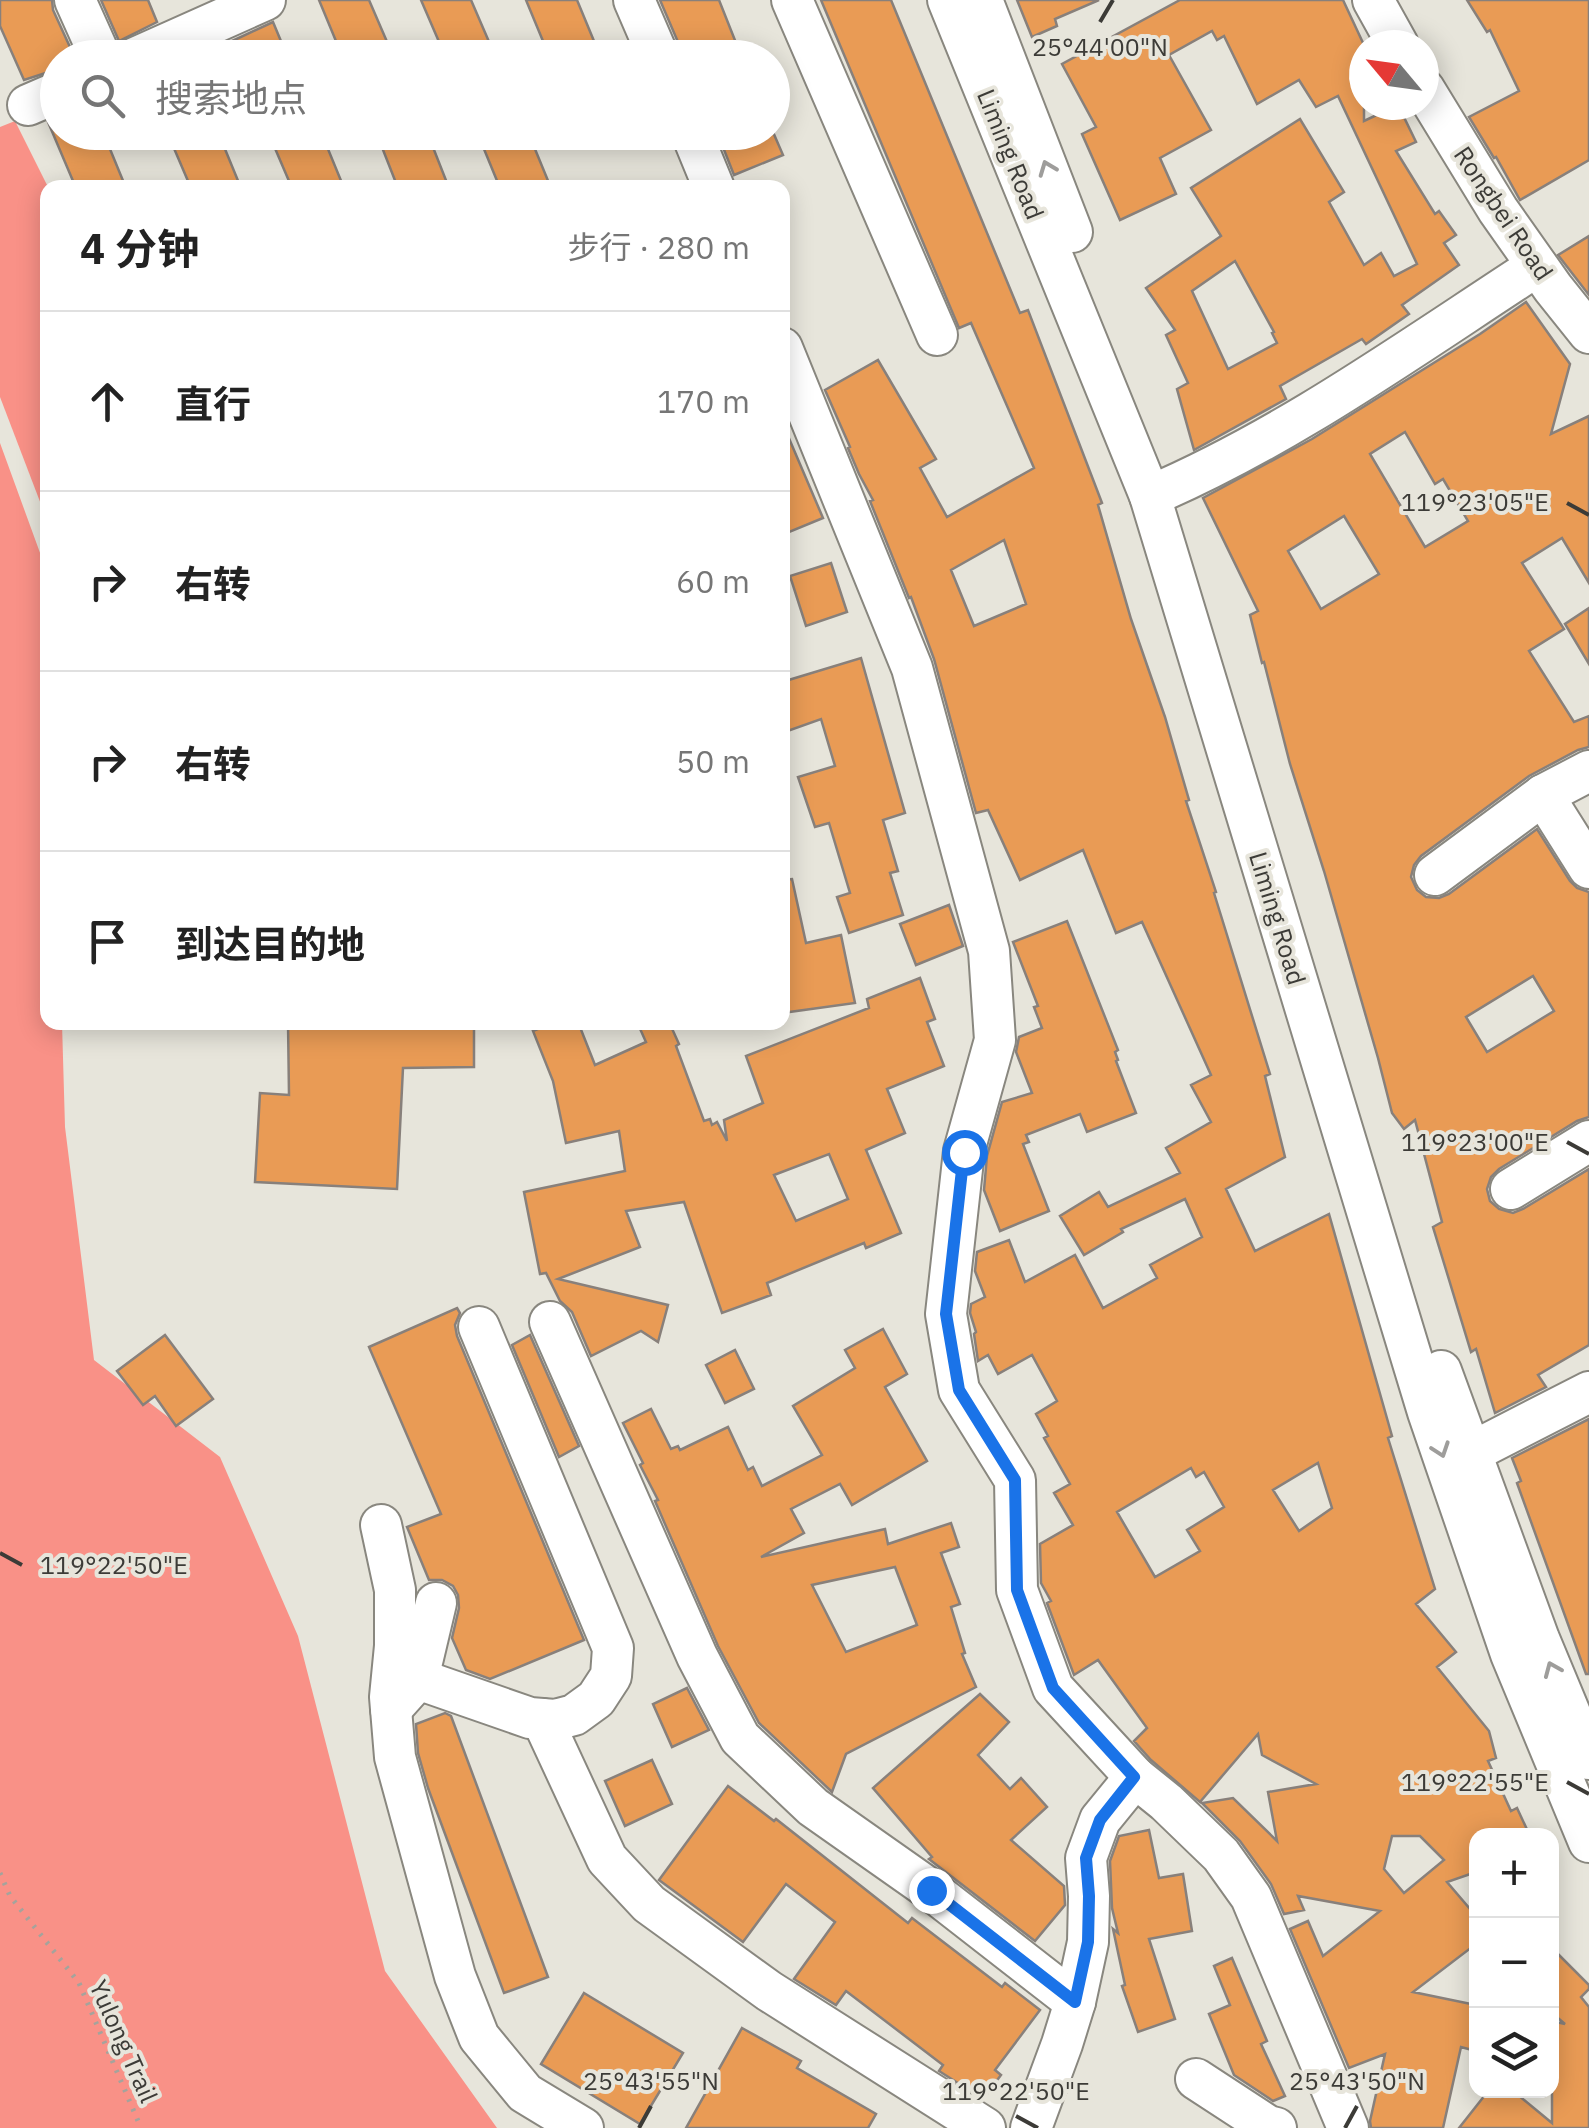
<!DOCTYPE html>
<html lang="zh">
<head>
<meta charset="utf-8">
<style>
  :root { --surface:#fff; --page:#f6f6f6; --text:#222; --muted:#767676; --line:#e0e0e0 }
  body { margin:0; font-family:"IBM Plex Sans","Noto Sans SC",sans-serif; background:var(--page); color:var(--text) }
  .controls { position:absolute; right:30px; bottom:30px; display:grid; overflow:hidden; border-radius:20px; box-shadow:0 5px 25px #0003 }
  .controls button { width:90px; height:90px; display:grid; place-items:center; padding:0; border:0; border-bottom:2px solid var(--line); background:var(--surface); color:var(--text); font:50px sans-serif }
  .compass { position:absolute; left:1349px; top:30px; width:90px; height:90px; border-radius:50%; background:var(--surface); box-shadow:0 5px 25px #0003; rotate:299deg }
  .stop { position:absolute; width:30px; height:30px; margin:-22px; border:8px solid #1a73e8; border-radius:50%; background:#fff }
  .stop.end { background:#1a73e8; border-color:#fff; box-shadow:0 2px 10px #0008 }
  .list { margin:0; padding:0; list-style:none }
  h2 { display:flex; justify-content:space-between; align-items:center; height:130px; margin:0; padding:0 40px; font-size:42px }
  h2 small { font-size:32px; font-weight:400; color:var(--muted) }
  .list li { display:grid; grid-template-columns:65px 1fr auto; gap:30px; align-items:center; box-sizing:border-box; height:180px; padding:0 40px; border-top:2px solid var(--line) }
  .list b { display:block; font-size:38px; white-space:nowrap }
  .list em { font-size:32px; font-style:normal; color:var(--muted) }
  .icon { flex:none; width:55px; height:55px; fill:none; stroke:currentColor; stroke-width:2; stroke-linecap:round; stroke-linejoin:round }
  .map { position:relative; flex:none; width:1589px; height:2128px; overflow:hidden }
  .search { position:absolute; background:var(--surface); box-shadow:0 5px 25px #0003; left:40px; top:40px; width:750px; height:110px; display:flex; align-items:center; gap:25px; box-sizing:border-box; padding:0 35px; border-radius:55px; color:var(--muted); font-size:38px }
  .panel { position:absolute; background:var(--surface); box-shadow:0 5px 25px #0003; left:40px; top:180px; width:750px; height:850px; border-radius:20px }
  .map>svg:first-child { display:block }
</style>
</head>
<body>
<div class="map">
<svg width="1589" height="2128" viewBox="0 0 1589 2128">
  <rect width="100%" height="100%" fill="#e7e5db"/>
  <g fill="#f99187">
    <polygon points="15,121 48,187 47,520 0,397 0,127"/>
    <polygon points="0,443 47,572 48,1022 62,1023 65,1127 94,1360 220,1457 298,1636 385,1971 497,2128 0,2128"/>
  </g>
  <g fill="#e99b55" stroke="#88807b" stroke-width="2.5" fill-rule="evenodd">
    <polygon points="0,0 52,0 53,10 75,58 58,58 58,69 24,80 0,26"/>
    <polygon points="101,0 148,0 157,22 119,41"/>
    <polygon points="319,0 369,0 394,58 343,58"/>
    <polygon points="421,0 471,0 496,58 446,58"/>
    <polygon points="526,0 577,0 601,58 550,58"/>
    <polygon points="660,0 719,0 742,58 682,58 681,49"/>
    <path d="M821,0H891L1020,313L1028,310L1102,503L1098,505L1131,619L1165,717L1189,800L1186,801L1216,892L1214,893L1270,1074L1265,1076L1285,1157L1226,1189L1255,1251L1329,1214L1392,1436L1388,1438L1435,1589L1416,1604L1456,1652L1437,1667L1489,1731L1496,1758L1488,1761L1511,1811L1517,1808L1530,1836H1476V1872L1447,1882L1476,1916V1944L1413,1992L1476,2005V2051L1461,2047L1443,2128H1371L1370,2121L1385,2054L1349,2068L1290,1929L1308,1921L1323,1956L1380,1911L1298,1896L1304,1910L1284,1914L1271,1884L1240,1841L1202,1803L1233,1798L1277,1841L1268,1792L1316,1784L1262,1755L1258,1734L1200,1802L1151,1760L1134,1741L1147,1728L1098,1660L1074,1675L1047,1603L1051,1601L1041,1583L1040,1544L1073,1525L1054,1493L1070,1484L1044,1438L1048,1436L1036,1414L1057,1401L1032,1355L998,1374L988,1355L978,1361L974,1334L976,1332L970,1313L971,1304L985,1297L975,1271L977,1252L1009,1240L1025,1282L1075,1255L1103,1308L1157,1278L1150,1265L1202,1237L1185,1199L1121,1229L1123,1232L1084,1255L1060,1216L1099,1192L1108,1207L1180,1173L1166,1148L1211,1122L1191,1085L1211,1075L1142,922L1116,933L1083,850L1020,880L988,810L976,813L934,659L911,597L909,598L870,501L873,500L859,474L848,448L850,447L825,390L878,360L936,459L920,468L947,517L1034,468L971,323L959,328ZM1004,540L1026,604L974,626L951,570ZM1318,1463L1332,1508L1299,1531L1273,1490ZM1191,1468L1196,1477L1204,1472L1224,1507L1187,1530L1200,1551L1155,1577L1117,1512ZM1392,1836H1420L1444,1860L1404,1893L1384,1869Z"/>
    <polygon points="1017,0 1099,0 1055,19 1057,26 1032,37"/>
    <path d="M1180,0H1343L1364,45V121L1398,105L1416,142L1396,151L1435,214L1439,211L1456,235L1444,243L1459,265L1402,305L1409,314L1366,344L1362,339L1280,386L1286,399L1194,450L1177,389L1188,383L1166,335L1175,330L1146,288L1221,236L1191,188L1300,119L1344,192L1329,202L1364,265L1381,253L1394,276L1417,264L1338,96L1316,107L1299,80L1257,104L1224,36L1217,40L1212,31L1169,55L1211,130L1160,158L1176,194L1120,220L1082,134L1096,127L1062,64ZM1235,261L1274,332L1272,333L1277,343L1228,369L1192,291Z"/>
    <polygon points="1467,0 1589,0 1589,160 1520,200 1496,157 1494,158 1469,117 1519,91 1490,30 1487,32"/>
    <polygon points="273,22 288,58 236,58 230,42"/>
    <polygon points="58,118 58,132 103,132 126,188 76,188 48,122"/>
    <polygon points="167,132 218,132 241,188 191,188"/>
    <polygon points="268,132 321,132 344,188 292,188"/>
    <polygon points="376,132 427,132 449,188 398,188"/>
    <polygon points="477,132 528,132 551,188 500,188"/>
    <polygon points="717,132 773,132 783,155 734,175"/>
    <polygon points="1589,236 1589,295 1558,255"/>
    <path d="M1526,302L1570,364L1551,434L1589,416V583L1562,538L1522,563L1564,629L1529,651L1574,722L1589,716V747L1578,750L1529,776L1421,856L1414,865L1411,877L1417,890L1426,897L1439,898L1449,894L1537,829L1570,881L1577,888L1589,892V1117L1577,1121L1499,1169L1491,1177L1487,1189L1490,1201L1499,1209L1513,1213L1523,1209L1589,1169V1345L1538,1375L1546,1387L1495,1413L1476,1349L1471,1352L1433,1227L1442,1222L1415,1120L1404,1129L1392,1113L1378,1058L1324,871L1290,764L1264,662L1262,663L1250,615L1258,611L1203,498L1312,439L1480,334ZM1405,432L1435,484L1443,479L1468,521L1425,547L1370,454ZM1344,516L1379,574L1321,609L1288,551ZM1533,976L1554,1011L1487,1052L1466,1017Z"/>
    <polygon points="782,422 823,518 782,535"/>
    <polygon points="831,563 847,612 806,626 790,576"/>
    <polygon points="1589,608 1589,664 1565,624"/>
    <polygon points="861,658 905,813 883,820 898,871 890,873 903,915 849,933 837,897 850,893 829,823 815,827 798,777 835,766 821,719 782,733 782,682"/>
    <polygon points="792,879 806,943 841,935 855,1003 782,1013 782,880"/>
    <polygon points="949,905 963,946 916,965 900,924"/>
    <polygon points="1067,921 1118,1050 1115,1052 1118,1060 1116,1061 1136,1113 1087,1132 1080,1114 1026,1135 1029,1142 1023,1144 1049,1211 1000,1231 984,1190 987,1156 1002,1102 1032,1093 1016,1052 1019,1037 1042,1028 1034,1007 1038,1006 1013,942"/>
    <path d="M920,978L935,1019L927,1022L944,1066L887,1089L905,1133L866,1150L901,1233L866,1248L864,1243L767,1283L771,1295L722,1313L684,1202L626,1211L640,1247L558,1279L668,1305L658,1342L641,1331L591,1356L572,1312L560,1301L546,1273L540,1274L524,1192L625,1171L619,1131L566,1143L553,1081L533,1031L554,1022H578L595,1065L646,1042L637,1022H669L679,1044L676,1046L704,1121L710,1119L712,1125L717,1122L727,1141L724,1120L763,1103L746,1056L869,1008L867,999ZM829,1154L848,1199L796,1221L774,1175Z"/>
    <polygon points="288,1022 474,1022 474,1067 403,1068 397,1189 255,1182 260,1093 289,1095"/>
    <polygon points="457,1308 460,1313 455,1325 457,1336 584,1640 490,1679 466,1670 452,1638 459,1608 458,1595 453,1586 442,1580 429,1580 407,1527 441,1514 369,1347"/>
    <path d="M883,1329L907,1374L885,1387L927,1461L852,1505L840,1484L791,1509L804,1533L761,1557L885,1529L888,1544L951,1523L959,1547L941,1553L960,1604L951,1607L965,1653L962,1654L976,1687L846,1754L832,1792L759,1723L718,1646L655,1501L658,1500L640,1465L643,1463L623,1423L651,1409L671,1449L678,1446L680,1450L728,1427L748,1470L753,1467L762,1486L822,1455L793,1406L855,1368L845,1350ZM895,1567L917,1625L846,1652L812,1585Z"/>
    <polygon points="165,1335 213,1399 176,1426 155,1396 143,1405 117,1371"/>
    <polygon points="530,1335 579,1446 559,1457 512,1345"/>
    <polygon points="735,1350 754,1389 725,1403 706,1365"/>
    <polygon points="1589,1419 1589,1674 1586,1674 1517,1483 1521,1481 1512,1458"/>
    <polygon points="687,1688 709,1730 672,1747 653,1704"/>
    <polygon points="980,1694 1009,1722 978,1755 1010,1789 1021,1778 1047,1807 1011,1840 1064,1886 1065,1905 1035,1941 929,1859 932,1857 873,1788"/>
    <polygon points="445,1713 451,1716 548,1977 504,1993 428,1788 418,1753 416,1724"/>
    <polygon points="652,1760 672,1804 625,1826 605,1781"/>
    <polygon points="728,1786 774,1821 776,1819 908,1923 912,1918 1002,1987 1005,1983 1040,2010 995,2070 1001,2075 983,2099 939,2071 943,2065 846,1991 836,2005 794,1979 835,1922 786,1884 743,1942 659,1880"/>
    <polygon points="1149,1830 1159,1878 1183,1874 1192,1931 1149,1939 1175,2019 1138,2032 1122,1986 1125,1985 1113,1929 1118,1933 1112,1908 1110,1861 1119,1836"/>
    <polygon points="1552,1948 1589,1985 1589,1989 1581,1997 1589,2007 1589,2128 1459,2128 1489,2090 1512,2090 1552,2123 1552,2021 1565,2024 1552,2013"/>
    <polygon points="1232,1958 1267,2041 1261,2044 1285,2096 1273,2101 1234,2075 1209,2014 1230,2005 1214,1966"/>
    <polygon points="584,1993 683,2053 640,2124 541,2064"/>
    <polygon points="742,2028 801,2061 797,2068 876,2114 868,2128 686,2128"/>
  </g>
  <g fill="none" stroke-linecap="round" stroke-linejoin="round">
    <g stroke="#89877f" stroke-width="44">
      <g id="minor">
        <polyline points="75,0 101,58"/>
        <polyline points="634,0 659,58"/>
        <polyline points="792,0 937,335"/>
        <polyline points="948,0 1150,496 1428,1412 1511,1654 1589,1842"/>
        <polyline points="982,0 1072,232"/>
        <polyline points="1373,0 1398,45"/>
        <polyline points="135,58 265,0"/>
        <polyline points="1424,89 1498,210 1553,288 1589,333"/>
        <polyline points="28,105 58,92"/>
        <polyline points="691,132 714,188"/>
        <polyline points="782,348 912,668 989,951 995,1040 964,1151 946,1314 959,1390 1015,1480 1017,1590 1053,1688 1135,1777"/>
        <path d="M1150,496C1288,437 1412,347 1537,266"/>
        <polyline points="1543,795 1589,868"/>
        <polyline points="1435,875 1543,795 1589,771"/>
        <polyline points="1511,1189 1589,1141"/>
        <polyline points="550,1322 697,1656 740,1738 813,1807 931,1890 1075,2002"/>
        <polyline points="1441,1371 1539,1639 1589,1759"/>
        <polyline points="1472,1452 1589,1392"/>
        <polyline points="381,1525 395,1590 395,1646 390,1697 395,1757 455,1976 479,2037 525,2093 583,2128"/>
        <polyline points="418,1679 436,1603"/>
        <polyline points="391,1709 418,1679 530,1718 555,1720 574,1715 596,1699 611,1676 613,1648 479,1327"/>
        <polyline points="542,1719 607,1859 649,1904 769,1991 985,2128"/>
        <polyline points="1196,2079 1268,2126 1276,2128"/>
        <polyline points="1031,2128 1062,2044 1075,2002 1088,1942 1089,1896 1086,1858 1100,1820 1135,1777 1166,1802 1221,1855 1251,1897 1348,2128"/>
      </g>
    </g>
    <polyline stroke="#a5a39c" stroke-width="5" stroke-dasharray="2.5 8" stroke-linecap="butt" points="0,1873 10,1896 79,1983 141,2128"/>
    <use href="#minor" stroke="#fff" stroke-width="40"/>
  </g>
  <defs><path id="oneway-chevron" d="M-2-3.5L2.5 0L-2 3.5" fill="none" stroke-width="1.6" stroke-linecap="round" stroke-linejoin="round" transform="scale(2.5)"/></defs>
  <g stroke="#9e9d9b">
    <use href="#oneway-chevron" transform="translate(1047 168) rotate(-111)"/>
    <use href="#oneway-chevron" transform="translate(1441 1450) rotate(71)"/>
    <use href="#oneway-chevron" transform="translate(1552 1669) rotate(-113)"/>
  </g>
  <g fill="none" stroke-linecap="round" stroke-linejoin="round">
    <polyline stroke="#1a73e8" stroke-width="12" points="931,1890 1075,2002 1088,1942 1089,1896 1086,1858 1100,1820 1134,1777 1053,1688 1017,1590 1015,1480 959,1390 946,1314 964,1152"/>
  </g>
  <path fill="none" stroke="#3c3b37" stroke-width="4" d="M1100,22L1113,0M1567,503L1589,515M1567,1142L1589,1154M0,1553L22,1565M1567,1782L1589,1794M1016,2116L1038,2128M639,2128L651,2106M1345,2128L1357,2106"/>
  <g text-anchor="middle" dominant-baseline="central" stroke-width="8" stroke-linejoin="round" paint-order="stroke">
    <g font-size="25" fill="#3c3b37" stroke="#e7e5db">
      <text transform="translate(1011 154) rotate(68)">Liming Road</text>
      <text transform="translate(1504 213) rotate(56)">Rongbei Road</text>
      <text transform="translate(1278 918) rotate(73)">Liming Road</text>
      <text transform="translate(124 2041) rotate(66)">Yulong Trail</text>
    </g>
  </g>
  <g font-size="25" text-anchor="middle" fill="#3c3b37" stroke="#e7e5db" stroke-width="8" stroke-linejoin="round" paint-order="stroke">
    <text x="1100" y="56">25°44'00"N</text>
    <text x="1475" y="511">119°23'05"E</text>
    <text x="1475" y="1151">119°23'00"E</text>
    <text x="114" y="1574">119°22'50"E</text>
    <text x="1475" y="1791">119°22'55"E</text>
    <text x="651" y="2090">25°43'55"N</text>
    <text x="1357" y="2090">25°43'50"N</text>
    <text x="1016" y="2100">119°22'50"E</text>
  </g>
</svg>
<div class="controls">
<button>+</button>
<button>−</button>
<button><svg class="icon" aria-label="layers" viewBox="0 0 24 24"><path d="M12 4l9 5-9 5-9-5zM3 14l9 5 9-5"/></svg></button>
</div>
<svg class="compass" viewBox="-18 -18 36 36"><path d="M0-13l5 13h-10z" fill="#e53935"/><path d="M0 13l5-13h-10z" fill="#767676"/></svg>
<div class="stop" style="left:964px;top:1152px"></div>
<div class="stop end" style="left:931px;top:1890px"></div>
<div class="search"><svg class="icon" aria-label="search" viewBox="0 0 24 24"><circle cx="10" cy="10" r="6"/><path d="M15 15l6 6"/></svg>搜索地点</div>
<section class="panel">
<h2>4 分钟<small>步行 · 280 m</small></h2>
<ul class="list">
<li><svg class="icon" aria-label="ahead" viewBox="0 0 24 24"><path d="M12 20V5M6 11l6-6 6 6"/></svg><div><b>直行</b></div><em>170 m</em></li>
<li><svg class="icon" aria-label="right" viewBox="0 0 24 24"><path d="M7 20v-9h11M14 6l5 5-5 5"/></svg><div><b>右转</b></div><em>60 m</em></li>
<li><svg class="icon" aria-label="right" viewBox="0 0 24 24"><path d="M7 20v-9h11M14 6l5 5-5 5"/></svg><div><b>右转</b></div><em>50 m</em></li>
<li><svg class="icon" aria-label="arrive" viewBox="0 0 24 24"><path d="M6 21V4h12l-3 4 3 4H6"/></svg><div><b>到达目的地</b></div></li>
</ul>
</section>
</div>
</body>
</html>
